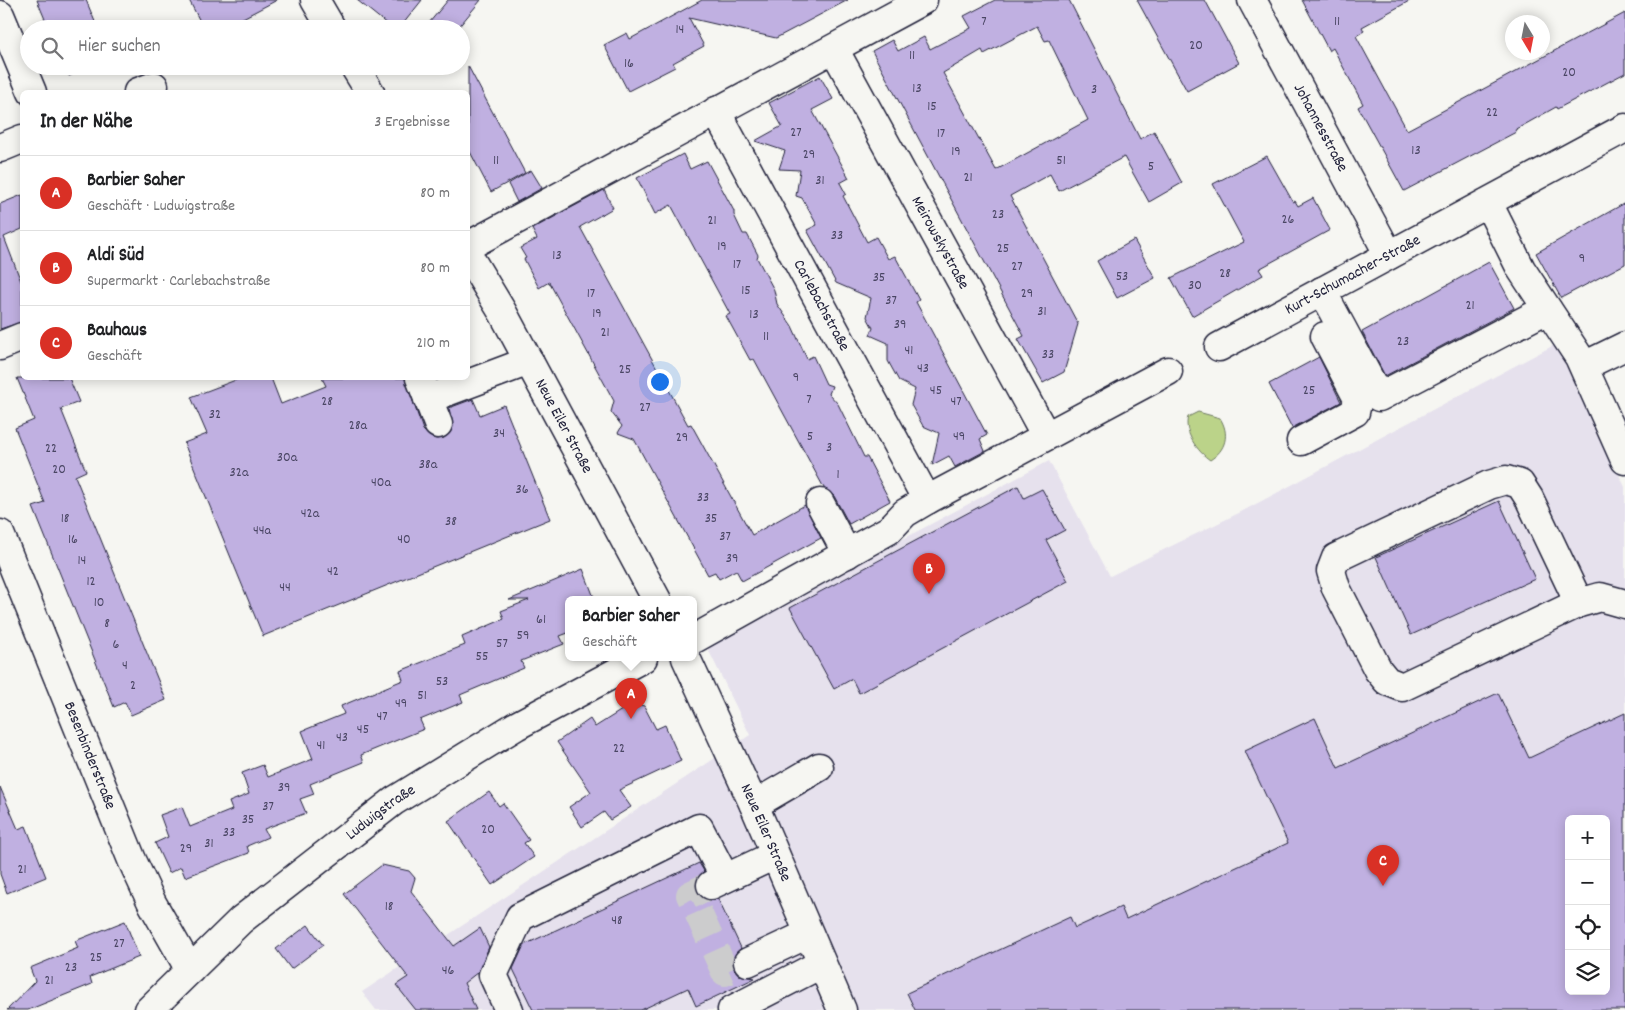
<!DOCTYPE html>
<html lang="de">
<head>
<meta charset="utf-8">
<style>
  :root { --surface:#fff; --page:#f2f2f2; --text:#202124; --muted:#757577; --line:#e0e0e0; --accent:#d93025 }
  body { margin:0; font-family:Dekko,sans-serif; background:var(--page); color:var(--text) }
  .controls { position:absolute; right:15px; bottom:15px; display:grid; overflow:hidden; border-radius:8px; box-shadow:0 2px 12px #0003 }
  .controls button { width:45px; height:45px; display:grid; place-items:center; padding:0; border:0; border-bottom:1px solid var(--line); background:var(--surface); color:var(--text); font:25px sans-serif }
  .compass { position:absolute; left:1505px; top:15px; width:45px; height:45px; border-radius:50%; background:var(--surface); box-shadow:0 2px 12px #0003; rotate:170deg }
  .you { position:absolute; left:659px; top:381px; width:18px; height:18px; margin:-12px; border:4px solid #fff; border-radius:50%; background:#1a73e8; box-shadow:0 0 0 8px #1a73e833 }
  .badge { display:grid; place-items:center; width:32px; height:32px; border-radius:50%; background:var(--accent); color:#fff; font-size:16px; font-weight:700 }
  .pin { position:absolute; translate:-50% -41px; filter:drop-shadow(0 1px 2px #0008) }
  .pin::after { content:''; position:absolute; top:26px; width:18px; height:15px; background:inherit; clip-path:polygon(0 0,100% 0,50% 100%) }
  .popup { position:absolute; left:565px; top:596px; width:132px; height:65px; box-sizing:border-box; display:grid; place-content:center; border-radius:8px; background:var(--surface); filter:drop-shadow(0 1px 4px #0005); font-size:16px; white-space:nowrap; color:var(--muted) }
  .popup b { font-size:19px; color:var(--text) }
  .popup::after { content:''; position:absolute; left:50%; top:100%; margin-left:-10px; border:10px solid transparent; border-top-color:var(--surface) }
  .list { margin:0; padding:0; list-style:none }
  h2 { display:flex; justify-content:space-between; align-items:center; height:65px; margin:0; padding:0 20px; font-size:21px }
  h2 small { font-size:16px; font-weight:400; color:var(--muted) }
  .list li { display:grid; grid-template-columns:32px 1fr auto; gap:15px; align-items:center; box-sizing:border-box; height:75px; padding:0 20px; border-top:1px solid var(--line) }
  .list b { display:block; font-size:19px; white-space:nowrap }
  .list p { margin:0; font-size:16px; white-space:nowrap; color:var(--muted) }
  .list em { font-size:16px; font-style:normal; color:var(--muted) }
  .icon { flex:none; width:28px; height:28px; fill:none; stroke:currentColor; stroke-width:2; stroke-linecap:round; stroke-linejoin:round }
  .map { position:relative; flex:none; width:1625px; height:1010px; overflow:hidden }
  .search { position:absolute; background:var(--surface); box-shadow:0 2px 12px #0003; left:20px; top:20px; width:450px; height:55px; display:flex; align-items:center; gap:12px; box-sizing:border-box; padding:0 18px; border-radius:28px; color:var(--muted); font-size:19px }
  .panel { position:absolute; background:var(--surface); box-shadow:0 2px 12px #0003; left:20px; top:90px; width:450px; height:290px; border-radius:8px }
  .map>svg:first-child { display:block }
</style>
</head>
<body>
<div class="map">
<svg width="1625" height="1010" viewBox="0 0 1625 1010">
  <rect width="100%" height="100%" fill="#f6f6f2"/>
  <filter id="ink" filterUnits="userSpaceOnUse"><feTurbulence type="fractalNoise" baseFrequency=".02" numOctaves="2"/><feDisplacementMap in="SourceGraphic" scale="10" xChannelSelector="R" yChannelSelector="G"/><feConvolveMatrix kernelMatrix="1 2 1 2 8 2 1 2 1" color-interpolation-filters="sRGB"/></filter>
  <g filter="url(#ink)">
    <path fill="#e6e1ed" fill-rule="evenodd" d="M1556,344L1625,487V1010H376L362,992L750,735L707,647L783,603L1049,461L1110,576L1239,513ZM1569,819H1606V991H1569Z"/>
    <path fill="#bbd389" stroke="#6e7a62" d="M1198,412L1220,418C1230,434 1226,450 1210,460C1198,452 1183,432 1188,417Z"/>
    <g fill="#c0b0e1" stroke="#22223b" fill-rule="evenodd">
      <polygon points="37,0 86,0 98,29 49,29"/>
      <polygon points="189,0 277,0 222,29 204,29"/>
      <polygon points="357,0 422,0 399,29 393,29"/>
      <polygon points="448,0 481,0 457,29 424,29"/>
      <polygon points="702,0 848,0 776,38 689,18 704,46 673,63 675,67 628,91 604,45 627,33 630,39"/>
      <path d="M995,0H1069L1140,139L1154,131L1182,183L1149,202L1124,157L1059,191L1050,174L1010,196L1078,324L1064,372L1043,383L1018,339L1024,336L872,51L892,40L898,51L924,37L930,49L971,28L964,16ZM1037,26L1045,41L1049,40L1088,120L996,170L943,73L982,50L984,54Z"/>
      <polygon points="1137,0 1205,0 1239,63 1187,91"/>
      <polygon points="1302,0 1411,0 1362,27 1364,31 1356,36 1407,130 1625,13 1625,73 1557,109 1556,107 1515,130 1516,132 1404,191 1358,107 1363,104 1333,48 1329,51"/>
      <polygon points="65,66 91,66 69,76"/>
      <polygon points="468,66 525,173 491,192 468,148"/>
      <polygon points="820,76 833,99 812,110 849,178 840,183 846,194 843,196 867,242 876,237 888,259 895,256 919,300 916,302 987,435 980,439 985,451 955,467 949,456 932,465 939,433 923,426 911,405 915,389 899,381 888,361 888,343 870,335 873,328 867,317 871,298 836,283 807,230 817,225 802,198 796,196 800,170 779,169 785,151 755,141 782,126 769,103"/>
      <polygon points="683,154 690,169 707,161 734,211 734,215 743,234 747,234 758,255 757,258 774,290 777,304 792,326 807,359 813,356 826,384 832,386 829,394 838,404 864,457 867,457 890,501 849,524 834,496 824,488 754,359 750,360 726,316 730,314 671,205 655,214 637,178"/>
      <polygon points="1267,156 1293,202 1295,201 1298,206 1313,198 1330,230 1259,269 1263,275 1192,316 1171,278 1244,242 1213,184"/>
      <polygon points="531,170 542,188 517,202 508,184"/>
      <polygon points="604,190 613,208 580,227 688,425 691,424 752,535 805,505 821,538 742,581 736,570 719,579 715,572 708,575 634,439 618,433 622,426 611,412 614,401 549,282 539,288 524,259 526,258 520,248 537,239 532,229"/>
      <polygon points="22,195 22,229 4,237 22,284 22,322 0,329 0,204"/>
      <polygon points="1625,203 1625,264 1561,298 1536,253"/>
      <polygon points="1134,240 1155,278 1117,298 1097,261"/>
      <polygon points="1489,262 1514,308 1385,376 1362,332"/>
      <polygon points="1319,357 1341,402 1292,428 1269,384"/>
      <polygon points="17,378 69,378 79,402 61,409 86,471 75,476 166,700 131,715 125,702 114,707 33,507 45,503 15,428 34,420"/>
      <polygon points="241,378 271,378 281,404 326,386 322,378 405,378 423,430 429,436 436,439 444,438 450,433 453,427 449,408 473,399 480,415 504,405 550,519 263,636 184,443 207,434 191,397"/>
      <polygon points="1018,486 1024,498 1042,489 1065,530 1046,540 1068,581 859,693 852,679 834,689 790,608"/>
      <polygon points="1499,501 1535,579 1411,635 1376,557"/>
      <polygon points="583,569 595,600 568,600 568,633 560,636 564,644 521,661 524,668 460,695 463,702 420,720 424,729 361,755 364,762 310,784 314,794 300,799 306,813 264,829 268,837 247,846 249,853 185,877 181,867 169,873 155,843 168,837 160,815 182,807 190,827 232,810 229,802 249,794 242,773 263,765 268,777 313,759 302,731 344,714 341,706 403,680 400,671 465,645 462,637 504,619 501,611 529,600 509,600"/>
      <path d="M1498,693L1529,758L1625,713V1010H915L907,993L1070,917L1075,928L1121,907L1126,919L1288,843L1245,751L1315,718L1338,768ZM1569,819H1606V991H1569Z"/>
      <polygon points="633,703 644,706 656,729 665,725 681,761 619,790 631,807 610,820 604,812 582,827 569,807 591,792 557,742 590,719 595,727"/>
      <polygon points="0,787 18,829 26,826 46,877 7,893 0,874"/>
      <polygon points="489,792 499,806 503,803 529,840 524,843 534,857 492,885 448,821"/>
      <polygon points="699,863 704,871 699,876 696,883 697,892 702,897 709,900 718,899 741,948 736,953 733,960 734,969 739,975 755,978 696,1006 688,988 641,1010 533,1010 513,969 524,945"/>
      <polygon points="382,865 409,871 415,878 411,891 454,946 480,928 489,947 478,972 464,983 476,1010 416,1010 396,985 408,977 344,894"/>
      <polygon points="125,921 139,957 90,977 92,984 28,1010 7,1010 35,981 30,968 78,948 75,941"/>
      <polygon points="308,925 323,945 291,969 276,949"/>
    </g>
    <g fill="none" stroke-linecap="round" stroke-linejoin="round">
      <polyline stroke="#cccccd" stroke-width="28" stroke-dasharray="28 14" stroke-linecap="butt" points="711,885 690,895 725,972 748,962"/>
      <g stroke="#22223b" stroke-width="31">
        <g id="minor">
          <polyline points="315,0 332,29"/>
          <path id="s1" d="M1252,0L1389,255"/>
          <polyline points="0,15 32,92"/>
          <path id="s2" d="M834,49L1046,436"/>
          <polyline points="354,66 370,92"/>
          <polyline points="138,92 154,86"/>
          <path id="s3" d="M716,111L927,500"/>
          <polyline points="0,148 22,139"/>
          <polyline points="1488,203 1521,269 1579,357 1625,460"/>
          <polyline points="468,246 923,0"/>
          <path id="s4" d="M468,255L503,313L657,600"/>
          <polyline points="1322,291 1379,397 1547,309"/>
          <polyline points="0,346 22,337"/>
          <path id="s5" d="M1219,347L1625,128"/>
          <polyline points="1584,366 1625,346"/>
          <polyline points="420,378 438,424"/>
          <polyline points="428,399 529,361"/>
          <polyline points="1301,441 1355,412 1358,399 1325,336"/>
          <polyline points="820,503 847,554"/>
          <path id="s6" d="M0,534L132,860L152,903L190,970"/>
          <polyline points="1579,603 1529,498 1520,484 1506,480 1489,485 1336,558 1331,571 1336,588 1378,670 1387,681 1402,687 1579,603 1600,597 1625,604"/>
          <polyline points="694,639 889,530 905,513 927,500 1168,371"/>
          <path id="s7" d="M686,658L754,805L842,1010"/>
          <polyline points="754,805 819,767"/>
          <polyline points="711,885 775,855"/>
          <polyline points="748,962 808,934"/>
          <path id="s8" d="M149,1010L241,920L394,801L516,726L643,658"/>
          <polyline points="509,1010 493,975 520,917 699,828 725,878"/>
          <polyline points="732,1010 821,964"/>
        </g>
      </g>
      <use href="#minor" stroke="#f6f6f2" stroke-width="28"/>
    </g>
  </g>
  <g text-anchor="middle" dominant-baseline="central" stroke-width="5" stroke-linejoin="round" paint-order="stroke">
    <g font-size="14" fill="#4a4664">
      <text x="984" y="22">7</text>
      <text x="1337" y="22">11</text>
      <text x="680" y="30">14</text>
      <text x="1196" y="46">20</text>
      <text x="912" y="56">11</text>
      <text x="629" y="64">16</text>
      <text x="1569" y="73">20</text>
      <text x="917" y="89">13</text>
      <text x="1094" y="90">3</text>
      <text x="932" y="107">15</text>
      <text x="1492" y="113">22</text>
      <text x="796" y="133">27</text>
      <text x="941" y="134">17</text>
      <text x="1416" y="151">13</text>
      <text x="956" y="152">19</text>
      <text x="809" y="155">29</text>
      <text x="496" y="161">11</text>
      <text x="1061" y="161">51</text>
      <text x="1151" y="167">5</text>
      <text x="968" y="178">21</text>
      <text x="820" y="181">31</text>
      <text x="998" y="215">23</text>
      <text x="1288" y="220">26</text>
      <text x="712" y="221">21</text>
      <text x="837" y="236">33</text>
      <text x="722" y="247">19</text>
      <text x="1003" y="249">25</text>
      <text x="557" y="256">13</text>
      <text x="1582" y="259">9</text>
      <text x="737" y="265">17</text>
      <text x="1017" y="267">27</text>
      <text x="1225" y="274">28</text>
      <text x="1122" y="277">53</text>
      <text x="879" y="278">35</text>
      <text x="1195" y="286">30</text>
      <text x="746" y="291">15</text>
      <text x="591" y="294">17</text>
      <text x="1027" y="294">29</text>
      <text x="891" y="301">37</text>
      <text x="1470" y="306">21</text>
      <text x="1042" y="312">31</text>
      <text x="597" y="314">19</text>
      <text x="754" y="315">13</text>
      <text x="900" y="325">39</text>
      <text x="605" y="333">21</text>
      <text x="766" y="337">11</text>
      <text x="1403" y="342">23</text>
      <text x="909" y="351">41</text>
      <text x="1048" y="355">33</text>
      <text x="923" y="369">43</text>
      <text x="625" y="370">25</text>
      <text x="796" y="378">9</text>
      <text x="936" y="391">45</text>
      <text x="1309" y="391">25</text>
      <text x="809" y="400">7</text>
      <text x="327" y="402">28</text>
      <text x="956" y="402">47</text>
      <text x="645" y="408">27</text>
      <text x="215" y="415">32</text>
      <text x="358" y="426">28a</text>
      <text x="499" y="434">34</text>
      <text x="810" y="437">5</text>
      <text x="959" y="437">49</text>
      <text x="682" y="438">29</text>
      <text x="829" y="448">3</text>
      <text x="51" y="449">22</text>
      <text x="287" y="458">30a</text>
      <text x="428" y="465">38a</text>
      <text x="59" y="470">20</text>
      <text x="239" y="473">32a</text>
      <text x="838" y="475">1</text>
      <text x="381" y="483">40a</text>
      <text x="522" y="490">36</text>
      <text x="703" y="498">33</text>
      <text x="310" y="514">42a</text>
      <text x="65" y="519">18</text>
      <text x="711" y="519">35</text>
      <text x="451" y="522">38</text>
      <text x="262" y="531">44a</text>
      <text x="725" y="537">37</text>
      <text x="73" y="540">16</text>
      <text x="404" y="540">40</text>
      <text x="732" y="559">39</text>
      <text x="82" y="561">14</text>
      <text x="333" y="572">42</text>
      <text x="91" y="582">12</text>
      <text x="285" y="588">44</text>
      <text x="99" y="603">10</text>
      <text x="541" y="620">61</text>
      <text x="107" y="624">8</text>
      <text x="523" y="636">59</text>
      <text x="502" y="644">57</text>
      <text x="116" y="645">6</text>
      <text x="482" y="657">55</text>
      <text x="125" y="666">4</text>
      <text x="442" y="682">53</text>
      <text x="133" y="686">2</text>
      <text x="422" y="696">51</text>
      <text x="401" y="704">49</text>
      <text x="382" y="717">47</text>
      <text x="363" y="730">45</text>
      <text x="342" y="738">43</text>
      <text x="321" y="746">41</text>
      <text x="619" y="749">22</text>
      <text x="284" y="788">39</text>
      <text x="268" y="807">37</text>
      <text x="248" y="820">35</text>
      <text x="488" y="830">20</text>
      <text x="229" y="833">33</text>
      <text x="209" y="844">31</text>
      <text x="186" y="849">29</text>
      <text x="22" y="870">21</text>
      <text x="389" y="907">18</text>
      <text x="617" y="921">48</text>
      <text x="119" y="944">27</text>
      <text x="96" y="958">25</text>
      <text x="71" y="968">23</text>
      <text x="448" y="971">46</text>
      <text x="49" y="981">21</text>
    </g>
    <g font-size="16" fill="#22223b" stroke="#f6f6f2">
      <text stroke="none"><textPath href="#s1" startOffset="145">Johannesstraße</textPath></text>
      <text stroke="none"><textPath href="#s2" startOffset="221">Meirowskystraße</textPath></text>
      <text stroke="none"><textPath href="#s5" startOffset="152">Kurt-Schumacher-Straße</textPath></text>
      <text stroke="none"><textPath href="#s3" startOffset="221">Carlebachstraße</textPath></text>
      <text stroke="none"><textPath href="#s4" startOffset="196">Neue Eiler Straße</textPath></text>
      <text stroke="none"><textPath href="#s6" startOffset="239">Besenbinderstraße</textPath></text>
      <text stroke="none"><textPath href="#s8" startOffset="305">Ludwigstraße</textPath></text>
      <text stroke="none"><textPath href="#s7" startOffset="192">Neue Eiler Straße</textPath></text>
    </g>
  </g>
</svg>
<div class="controls">
<button>+</button>
<button>−</button>
<button><svg class="icon" aria-label="locate" viewBox="0 0 24 24"><circle cx="12" cy="12" r="6"/><path d="M12 2v4M12 18v4M2 12h4M18 12h4"/></svg></button>
<button><svg class="icon" aria-label="layers" viewBox="0 0 24 24"><path d="M12 4l9 5-9 5-9-5zM3 14l9 5 9-5"/></svg></button>
</div>
<svg class="compass" viewBox="-18 -18 36 36"><path d="M0-13l5 13h-10z" fill="#e53935"/><path d="M0 13l5-13h-10z" fill="#757577"/></svg>
<div class="you"></div>
<div class="pin badge" style="left:631px;top:719px">A</div>
<div class="popup"><b>Barbier Saher</b>Geschäft</div>
<div class="pin badge" style="left:929px;top:594px">B</div>
<div class="pin badge" style="left:1383px;top:886px">C</div>
<div class="search"><svg class="icon" aria-label="search" viewBox="0 0 24 24"><circle cx="10" cy="10" r="6"/><path d="M15 15l6 6"/></svg>Hier suchen</div>
<section class="panel">
<h2>In der Nähe<small>3 Ergebnisse</small></h2>
<ul class="list">
<li><span class="badge">A</span><div><b>Barbier Saher</b><p>Geschäft · Ludwigstraße</p></div><em>80 m</em></li>
<li><span class="badge">B</span><div><b>Aldi Süd</b><p>Supermarkt · Carlebachstraße</p></div><em>80 m</em></li>
<li><span class="badge">C</span><div><b>Bauhaus</b><p>Geschäft</p></div><em>210 m</em></li>
</ul>
</section>
</div>
</body>
</html>
